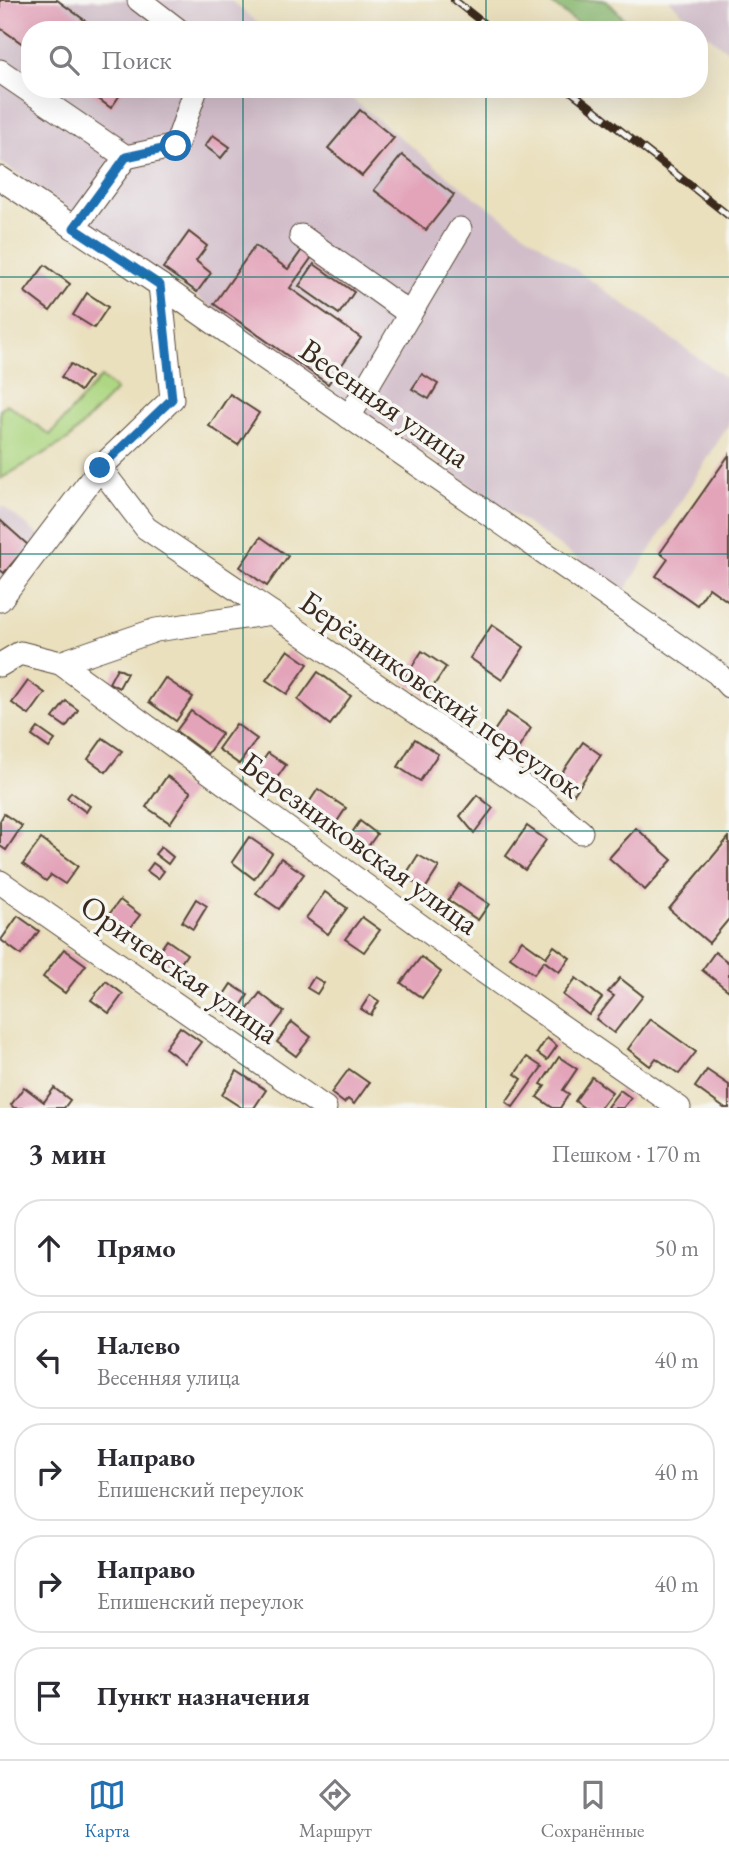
<!DOCTYPE html>
<html lang="ru">
<head>
<meta charset="utf-8">
<style>
  :root { --surface:#fff; --page:#f7f7f7; --text:#2b2b33; --muted:#7c7c81; --line:#e1e1e2; --accent:#1f6fb2 }
  body { margin:0; font-family:"EB Garamond",serif; background:var(--page); color:var(--text) }
  .stop { position:absolute; width:21px; height:21px; margin:-16px; border:5px solid #1f6fb2; border-radius:50%; background:#fff }
  .stop.end { background:#1f6fb2; border-color:#fff; box-shadow:0 2px 7px #0008 }
  .list { margin:0; padding:0; list-style:none }
  h2 { display:flex; justify-content:space-between; align-items:center; height:91px; margin:0; padding:0 28px; font-size:30px }
  h2 small { font-size:23px; font-weight:400; color:var(--muted) }
  .list li { display:grid; grid-template-columns:46px 1fr auto; gap:21px; align-items:center; box-sizing:border-box; height:98px; margin:0 14px 14px; padding:0 14px; border:2px solid var(--line); border-radius:28px }
  .list b { display:block; font-size:26px; white-space:nowrap }
  .list p { margin:0; font-size:23px; white-space:nowrap; color:var(--muted) }
  .list em { font-size:23px; font-style:normal; color:var(--muted) }
  .icon { flex:none; width:38px; height:38px; fill:none; stroke:currentColor; stroke-width:2; stroke-linecap:round; stroke-linejoin:round }
  .map { position:relative; flex:none; width:729px; height:1108px; overflow:hidden }
  .search { position:absolute; background:var(--surface); box-shadow:0 7px 28px #0002; left:21px; right:21px; top:21px; height:77px; display:flex; align-items:center; gap:18px; box-sizing:border-box; padding:0 24px; border-radius:28px; color:var(--muted); font-size:26px }
  .sheet { height:651px; background:var(--surface) }
  nav { display:flex; justify-content:space-around; align-items:center; box-sizing:border-box; height:98px; border-top:2px solid var(--line); background:var(--surface); font-size:19px; color:var(--muted) }
  nav a { display:grid; justify-items:center; gap:4px }
  nav .on { color:var(--accent) }
  .map>svg:first-child { display:block }
</style>
</head>
<body>
<div class="map">
<svg width="729" height="1108" viewBox="0 0 729 1108">
  <rect width="100%" height="100%" fill="#f6f6f2"/>
  <filter id="ink" filterUnits="userSpaceOnUse"><feTurbulence type="fractalNoise" baseFrequency=".0143" numOctaves="2"/><feDisplacementMap in="SourceGraphic" scale="14" xChannelSelector="R" yChannelSelector="G"/><feConvolveMatrix kernelMatrix="1 2 1 2 8 2 1 2 1" color-interpolation-filters="sRGB"/></filter>
  <filter id="wash" filterUnits="userSpaceOnUse"><feTurbulence type="fractalNoise" baseFrequency=".00686" numOctaves="4" result="noise"/><feDisplacementMap in="SourceGraphic" scale="28" xChannelSelector="R" yChannelSelector="G"/><feGaussianBlur stdDeviation="1.57" result="paint"/><feColorMatrix in="noise" values="0 0 0 0 0 0 0 0 0 0 0 0 0 0 0 0 0 1.4 0 .05"/><feComposite in="paint" operator="in"/></filter>
  <g filter="url(#wash)">
    <rect width="100%" height="100%" fill="#eae0be"/>
    <g fill="#d1bdc9">
      <polygon points="0,0 230,0 267,30 30,30 30,89 340,89 468,192 729,380 729,424 625,591 0,162"/>
      <polygon points="669,0 729,0 729,52 695,25"/>
      <polygon points="3,506 41,537 0,592 0,509"/>
    </g>
    <polygon fill="#aed783" stroke="#748050" stroke-width="2" points="101,377 116,390 69,439 0,479 0,410 7,404 50,435"/>
    <polygon fill="#8ab871" stroke="#627148" stroke-width="2" points="547,0 606,0 635,30 586,30"/>
    <g id="blocks">
      <g fill="#e3a3b9">
        <polygon points="0,0 57,0 98,30 30,30 30,49 0,28"/>
        <polygon points="85,89 124,89 111,108"/>
        <polygon points="360,110 394,138 362,176 328,148"/>
        <polygon points="213,135 230,147 221,158 205,146"/>
        <polygon points="402,155 454,195 426,230 374,190"/>
        <polygon points="189,232 207,246 196,261 211,273 197,292 163,268"/>
        <polygon points="255,246 288,269 302,250 312,257 290,288 361,338 328,384 214,304"/>
        <polygon points="314,264 354,292 339,314 299,286"/>
        <polygon points="45,265 70,284 50,311 25,292"/>
        <polygon points="87,293 108,307 94,328 73,315"/>
        <polygon points="71,364 90,377 80,391 61,377"/>
        <polygon points="422,374 438,384 429,399 412,389"/>
        <polygon points="230,394 259,413 238,445 209,426"/>
        <polygon points="729,455 729,602 709,588 697,605 656,576 668,559 660,553"/>
        <polygon points="0,520 28,545 4,573 0,570"/>
        <polygon points="261,537 288,556 267,586 240,567"/>
        <polygon points="492,625 524,647 502,680 470,658"/>
        <polygon points="288,650 308,664 287,694 266,680"/>
        <polygon points="422,651 446,667 427,696 403,681"/>
        <polygon points="117,668 127,673 119,688 109,683"/>
        <polygon points="318,672 351,696 330,725 298,700"/>
        <polygon points="165,678 193,697 176,721 149,702"/>
        <polygon points="28,681 45,693 29,715 12,703"/>
        <polygon points="66,701 78,710 66,727 53,718"/>
        <polygon points="191,711 222,734 207,754 176,731"/>
        <polygon points="507,712 531,728 515,754 490,737"/>
        <polygon points="236,724 257,739 239,764 218,749"/>
        <polygon points="38,728 55,740 49,748 32,736"/>
        <polygon points="103,738 122,751 106,772 88,759"/>
        <polygon points="415,739 438,754 420,781 398,767"/>
        <polygon points="583,742 601,755 574,794 556,781"/>
        <polygon points="268,753 286,765 271,786 254,773"/>
        <polygon points="167,776 191,792 170,823 146,807"/>
        <polygon points="318,789 346,808 332,829 304,810"/>
        <polygon points="71,792 90,806 86,812 67,798"/>
        <polygon points="477,795 493,808 474,833 460,816"/>
        <polygon points="4,814 22,826 6,850 0,846 0,821"/>
        <polygon points="360,821 377,834 364,852 347,840"/>
        <polygon points="527,826 546,840 525,870 506,856"/>
        <polygon points="636,828 672,860 645,890 609,858"/>
        <polygon points="249,837 272,853 254,879 232,862"/>
        <polygon points="729,837 729,919 709,943 669,909"/>
        <polygon points="41,839 78,866 65,884 51,875 46,881 23,864"/>
        <polygon points="161,847 173,857 168,864 155,854"/>
        <polygon points="418,855 439,867 425,889 405,876"/>
        <polygon points="281,858 304,874 279,909 256,893"/>
        <polygon points="153,863 164,871 158,879 147,871"/>
        <polygon points="459,884 489,904 478,920 448,900"/>
        <polygon points="325,892 347,908 328,934 306,918"/>
        <polygon points="196,899 207,906 193,929 182,922"/>
        <polygon points="120,900 140,915 124,936 104,921"/>
        <polygon points="18,916 39,931 21,955 1,940"/>
        <polygon points="362,917 380,930 364,952 345,939"/>
        <polygon points="167,940 187,954 174,973 154,959"/>
        <polygon points="522,940 546,957 554,946 570,958 559,972 544,961 534,974 510,957"/>
        <polygon points="64,949 86,965 65,993 43,977"/>
        <polygon points="715,952 729,963 729,991 702,970"/>
        <polygon points="421,957 441,972 422,998 401,983"/>
        <polygon points="314,977 324,983 317,994 307,988"/>
        <polygon points="576,978 602,998 589,1015 563,995"/>
        <polygon points="620,978 643,996 614,1033 596,1019 614,996 608,992"/>
        <polygon points="106,981 123,994 109,1013 91,1000"/>
        <polygon points="231,984 248,995 233,1019 215,1008"/>
        <polygon points="260,993 284,1012 266,1036 241,1018"/>
        <polygon points="370,995 379,1001 371,1015 361,1009"/>
        <polygon points="650,1019 696,1052 679,1074 656,1058 650,1066 628,1049"/>
        <polygon points="292,1022 311,1037 296,1056 277,1042"/>
        <polygon points="180,1027 201,1042 185,1063 165,1048"/>
        <polygon points="547,1038 557,1046 547,1060 537,1053"/>
        <polygon points="527,1057 542,1067 513,1107 506,1102 522,1079 515,1074"/>
        <polygon points="559,1057 577,1069 563,1090 569,1094 560,1108 553,1108 537,1097 545,1086 541,1084"/>
        <polygon points="349,1069 369,1083 354,1104 348,1099 344,1103 331,1093"/>
        <polygon points="707,1070 729,1085 729,1108 724,1108 695,1087"/>
        <polygon points="237,1071 266,1090 254,1108 242,1108 222,1095"/>
        <polygon points="592,1077 612,1092 600,1108 584,1108 575,1101"/>
        <polygon points="24,1087 44,1102 54,1088 70,1100 64,1108 14,1108 11,1105"/>
        <polygon points="620,1090 631,1098 623,1108 609,1108 607,1107"/>
      </g>
    </g>
  </g>
  <g filter="url(#ink)">
    <use href="#blocks" fill-opacity="0" stroke="#554536" stroke-width="2"/>
    <g fill="none" stroke-linecap="round" stroke-linejoin="round">
      <g stroke="#554536" stroke-width="25">
        <g id="minor">
          <polyline points="139,0 178,30"/>
          <polyline points="0,71 126,157"/>
          <polyline points="0,178 160,285 717,673 729,686"/>
          <polyline points="74,228 126,157 176,146 196,89"/>
          <polyline points="301,236 410,314"/>
          <polyline points="349,417 460,229"/>
          <polyline points="100,468 146,528 272,613"/>
          <polyline points="0,600 100,468 172,399 160,285"/>
          <polyline points="60,663 156,630 272,613 542,799 581,832"/>
          <polyline points="0,665 20,653 60,663 477,967 679,1108"/>
          <polyline points="0,882 325,1108"/>
        </g>
      </g>
      <use href="#minor" stroke="#fff" stroke-width="23"/>
      <g stroke="#3b2a1e" stroke-width="8">
        <g id="rail">
          <polyline points="454,0 492,30"/>
          <polyline points="568,89 729,216"/>
        </g>
      </g>
      <use href="#rail" stroke="#f6f6f2" stroke-width="5" stroke-dasharray="16" stroke-linecap="butt"/>
    </g>
  </g>
  <g fill="none" stroke-linecap="round" stroke-linejoin="round" filter="url(#ink)">
    <polyline stroke="#1f6fb2" stroke-width="9" points="100,468 172,399 160,285 74,228 126,157 176,146"/>
  </g>
  <path fill="none" stroke="#0f766e" stroke-width="2" stroke-opacity="0.55" d="M243,0V30M486,0V30M243,89V1108M486,89V1108M0,277H729M0,554H729M0,831H729"/>
  <g text-anchor="middle" dominant-baseline="central" stroke-width="7" stroke-linejoin="round" paint-order="stroke">
    <g font-size="32" fill="#3b2a1e" stroke="#f6f6f2">
      <text transform="translate(385 403) rotate(35)">Весенняя улица</text>
      <text transform="translate(441 694) rotate(35)">Берёзниковский переулок</text>
      <text transform="translate(360 843) rotate(36)">Березниковская улица</text>
      <text transform="translate(180 969) rotate(35)">Оричевская улица</text>
    </g>
  </g>
</svg>
<div class="stop" style="left:176px;top:146px"></div>
<div class="stop end" style="left:100px;top:468px"></div>
<div class="search"><svg class="icon" aria-label="search" viewBox="0 0 24 24"><circle cx="10" cy="10" r="6"/><path d="M15 15l6 6"/></svg>Поиск</div>
</div>
<section class="sheet">
<h2>3 мин<small>Пешком · 170 m</small></h2>
<ul class="list">
<li><svg class="icon" aria-label="ahead" viewBox="0 0 24 24"><path d="M12 20V5M6 11l6-6 6 6"/></svg><div><b>Прямо</b></div><em>50 m</em></li>
<li><svg class="icon" aria-label="left" viewBox="0 0 24 24"><path d="M17 20v-9H6M10 6l-5 5 5 5"/></svg><div><b>Налево</b><p>Весенняя улица</p></div><em>40 m</em></li>
<li><svg class="icon" aria-label="right" viewBox="0 0 24 24"><path d="M7 20v-9h11M14 6l5 5-5 5"/></svg><div><b>Направо</b><p>Епишенский переулок</p></div><em>40 m</em></li>
<li><svg class="icon" aria-label="right" viewBox="0 0 24 24"><path d="M7 20v-9h11M14 6l5 5-5 5"/></svg><div><b>Направо</b><p>Епишенский переулок</p></div><em>40 m</em></li>
<li><svg class="icon" aria-label="arrive" viewBox="0 0 24 24"><path d="M6 21V4h12l-3 4 3 4H6"/></svg><div><b>Пункт назначения</b></div></li>
</ul>
</section>
<nav>
<a class="on"><svg class="icon" aria-label="map" viewBox="0 0 24 24"><path d="M3 6l6-2 6 2 6-2v14l-6 2-6-2-6 2zM9 4v14M15 6v14"/></svg>Карта</a>
<a><svg class="icon" aria-label="directions" viewBox="0 0 24 24"><path d="M12 3l9 9-9 9-9-9zM9 14v-3h6M13 9l2 2-2 2"/></svg>Маршрут</a>
<a><svg class="icon" aria-label="saved" viewBox="0 0 24 24"><path d="M7 4h10v16l-5-4-5 4z"/></svg>Сохранённые</a>
</nav>
</body>
</html>
